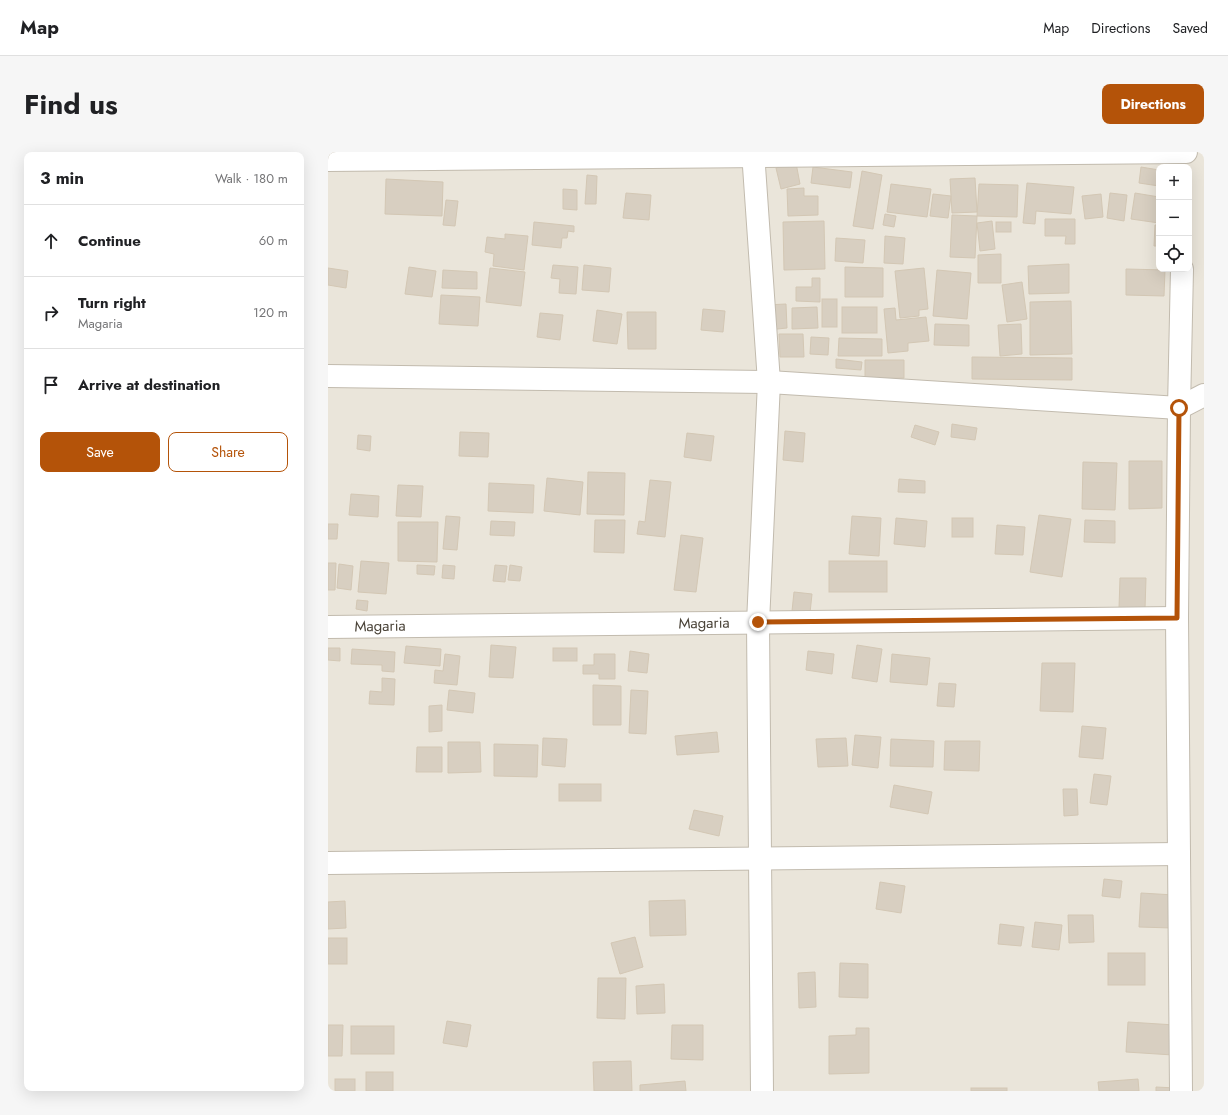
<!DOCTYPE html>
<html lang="en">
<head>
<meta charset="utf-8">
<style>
  :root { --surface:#fff; --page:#f6f6f6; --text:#202124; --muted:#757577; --line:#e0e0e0; --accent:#b45309 }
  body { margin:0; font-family:Jost,sans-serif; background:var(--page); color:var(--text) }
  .controls { position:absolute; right:12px; top:12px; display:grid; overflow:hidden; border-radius:8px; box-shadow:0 4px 16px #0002 }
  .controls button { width:36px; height:36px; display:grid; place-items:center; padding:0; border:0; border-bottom:1px solid var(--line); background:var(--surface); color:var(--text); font:20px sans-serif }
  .stop { position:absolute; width:12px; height:12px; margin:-9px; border:3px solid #b45309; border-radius:50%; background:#fff }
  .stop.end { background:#b45309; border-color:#fff; box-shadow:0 1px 4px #0008 }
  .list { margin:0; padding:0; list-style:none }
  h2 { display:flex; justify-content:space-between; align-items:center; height:52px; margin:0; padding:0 16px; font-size:17px }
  h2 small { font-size:13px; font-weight:400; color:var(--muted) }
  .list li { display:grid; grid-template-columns:26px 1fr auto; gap:12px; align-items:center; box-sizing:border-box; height:72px; padding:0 16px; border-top:1px solid var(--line) }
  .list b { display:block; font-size:15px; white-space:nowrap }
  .list p { margin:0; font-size:13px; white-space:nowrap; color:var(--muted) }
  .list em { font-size:13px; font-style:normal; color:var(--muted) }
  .actions { display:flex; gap:8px; padding:12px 16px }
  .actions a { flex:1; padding:9px 0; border:1px solid var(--accent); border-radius:8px; text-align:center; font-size:14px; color:var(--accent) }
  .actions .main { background:var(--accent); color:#fff }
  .icon { flex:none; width:22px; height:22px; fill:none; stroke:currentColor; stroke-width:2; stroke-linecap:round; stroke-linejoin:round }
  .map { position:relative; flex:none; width:876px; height:939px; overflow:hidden; border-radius:8px }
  header { display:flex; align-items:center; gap:24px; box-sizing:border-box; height:56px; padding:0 20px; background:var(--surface); border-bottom:1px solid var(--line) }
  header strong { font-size:19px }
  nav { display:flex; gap:22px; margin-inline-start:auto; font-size:14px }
  .intro { display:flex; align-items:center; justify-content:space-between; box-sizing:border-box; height:96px; padding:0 24px }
  h1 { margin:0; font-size:28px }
  .button { padding:10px 18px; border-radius:8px; background:var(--accent); color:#fff; font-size:14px; font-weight:700 }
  main { display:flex; gap:24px; padding:0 24px }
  aside { flex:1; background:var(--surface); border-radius:8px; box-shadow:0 4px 16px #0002 }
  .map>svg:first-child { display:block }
</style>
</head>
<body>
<header>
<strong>Map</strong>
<nav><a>Map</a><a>Directions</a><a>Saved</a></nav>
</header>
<div class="intro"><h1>Find us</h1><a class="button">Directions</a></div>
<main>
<aside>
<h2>3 min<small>Walk · 180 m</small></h2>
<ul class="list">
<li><svg class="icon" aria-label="ahead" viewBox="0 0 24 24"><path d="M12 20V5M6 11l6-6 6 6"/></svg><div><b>Continue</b></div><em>60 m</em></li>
<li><svg class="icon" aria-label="right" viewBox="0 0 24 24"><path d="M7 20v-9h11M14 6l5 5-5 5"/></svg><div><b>Turn right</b><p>Magaria</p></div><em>120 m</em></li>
<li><svg class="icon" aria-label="arrive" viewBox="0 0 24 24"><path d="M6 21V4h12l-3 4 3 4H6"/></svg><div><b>Arrive at destination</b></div></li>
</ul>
<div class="actions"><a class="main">Save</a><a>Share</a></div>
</aside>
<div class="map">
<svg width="876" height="939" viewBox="0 0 876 939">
  <rect width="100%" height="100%" fill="#f6f3ec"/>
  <path fill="#eae5da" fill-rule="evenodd" d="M0,0H876V939H0ZM831,15H861V117H831Z"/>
  <g fill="#d8cfc1" stroke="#d3c7b4">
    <polygon points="468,11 472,32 453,37 448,16"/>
    <polygon points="485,15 524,20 522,36 483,31"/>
    <polygon points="813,15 831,18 831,34 811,31"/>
    <polygon points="534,19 554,23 545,77 525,74"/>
    <polygon points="259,23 269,24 268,52 257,52"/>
    <polygon points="647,26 649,60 624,61 622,27"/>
    <polygon points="58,27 115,30 114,64 57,62"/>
    <polygon points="699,31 746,35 743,62 708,59 707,72 695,71"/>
    <polygon points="563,32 603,37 599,65 559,60"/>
    <polygon points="651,32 690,33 689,65 649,64"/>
    <polygon points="476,36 476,44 490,44 490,63 460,64 459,37"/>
    <polygon points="235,37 249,38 249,58 235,57"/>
    <polygon points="298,41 323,43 321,68 295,66"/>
    <polygon points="782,41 799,43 796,69 779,66"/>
    <polygon points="807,41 831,45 831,71 803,67"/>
    <polygon points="605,42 623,44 620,66 602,64"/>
    <polygon points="773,42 775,65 757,67 754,44"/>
    <polygon points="118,48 130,49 127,74 115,73"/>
    <polygon points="557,62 568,64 566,75 555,73"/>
    <polygon points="624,63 649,64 647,106 622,105"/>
    <polygon points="717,67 747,67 747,92 737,92 738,84 717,84"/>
    <polygon points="496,69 497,117 456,118 455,70"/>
    <polygon points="664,69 667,97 652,99 649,71"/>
    <polygon points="206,70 246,74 246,80 240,79 239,86 234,86 233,96 204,93"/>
    <rect x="668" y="70" width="15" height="10"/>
    <polygon points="827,73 831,73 831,94 826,94"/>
    <polygon points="177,82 200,84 196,118 165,114 166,102 157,100 159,85 177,87"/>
    <polygon points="557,84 577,86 575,112 556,111"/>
    <polygon points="508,86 537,88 535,111 507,109"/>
    <polygon points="673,102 673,131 650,131 650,103"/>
    <polygon points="741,112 741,141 701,142 700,114"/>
    <polygon points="225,113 250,115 248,142 231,141 232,127 223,126"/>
    <polygon points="256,113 283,116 281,140 254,138"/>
    <polygon points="81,115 108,119 104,145 77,142"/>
    <polygon points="517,115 555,116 555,145 517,145"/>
    <polygon points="0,116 20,119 18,136 0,133"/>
    <polygon points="162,116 197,120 193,154 158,150"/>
    <polygon points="596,116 600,157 591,158 591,164 572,166 567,119"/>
    <polygon points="798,117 837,118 836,144 798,143"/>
    <polygon points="115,118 149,120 149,137 114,136"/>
    <polygon points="609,118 643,121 639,167 605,164"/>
    <polygon points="484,126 492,126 492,150 468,149 468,135 484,135"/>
    <polygon points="694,130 699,167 679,170 674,133"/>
    <polygon points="113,143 152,145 150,174 111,172"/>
    <rect x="494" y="147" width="15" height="28"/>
    <polygon points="743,149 744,202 702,203 702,150"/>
    <polygon points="458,152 459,176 440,178 438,153"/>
    <polygon points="489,155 490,176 464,177 464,156"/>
    <rect x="514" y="155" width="35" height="26"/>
    <polygon points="567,156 568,168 598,165 601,189 580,191 580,199 560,201 556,157"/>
    <polygon points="375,157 397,159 395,180 373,178"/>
    <polygon points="269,158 294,162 289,192 265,189"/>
    <polygon points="299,160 328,160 328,197 300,197"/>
    <polygon points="212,161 235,163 232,188 209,185"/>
    <polygon points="607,172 641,173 641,194 606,193"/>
    <polygon points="693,172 694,202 672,204 670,173"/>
    <polygon points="451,182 475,182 476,205 452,205"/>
    <polygon points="483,185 501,186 500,203 482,202"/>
    <polygon points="511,186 554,187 554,204 510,204"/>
    <polygon points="644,205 744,206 744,228 644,227"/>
    <polygon points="508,207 534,210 533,218 508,216"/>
    <polygon points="537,208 576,208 576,226 537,227"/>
    <polygon points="624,272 649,276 647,288 623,285"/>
    <polygon points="587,273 611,280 607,293 583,285"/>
    <polygon points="457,279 477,281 475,310 455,308"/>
    <polygon points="132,280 161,281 160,305 131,304"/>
    <polygon points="359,281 386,284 383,309 356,305"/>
    <polygon points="30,283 43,284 42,299 29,297"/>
    <polygon points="801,309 834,309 834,356 801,357"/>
    <polygon points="755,310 789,311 787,358 754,357"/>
    <polygon points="260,320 297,321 296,363 259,362"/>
    <polygon points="219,326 255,330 252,363 216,359"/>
    <polygon points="571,327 597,329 597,341 570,340"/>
    <polygon points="322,328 343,330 337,385 309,382 311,369 317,370"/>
    <polygon points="161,331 206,333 205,361 160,359"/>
    <polygon points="70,333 95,334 93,365 68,364"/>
    <polygon points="23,342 51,344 50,365 21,363"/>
    <polygon points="711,363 743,367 734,425 702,420"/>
    <polygon points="118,364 132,365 129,398 115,397"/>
    <polygon points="524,364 553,366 551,404 521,402"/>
    <polygon points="568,366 599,369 597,395 566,392"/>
    <rect x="624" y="366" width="21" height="19"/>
    <polygon points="267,368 297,368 296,401 266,400"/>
    <polygon points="757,368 787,369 787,391 756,390"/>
    <polygon points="163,369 187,370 186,384 162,383"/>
    <polygon points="70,370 110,370 109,410 70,409"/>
    <polygon points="0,372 10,372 9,387 0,387"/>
    <polygon points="669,373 697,375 695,403 667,402"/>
    <polygon points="353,383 375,386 368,440 346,438"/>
    <polygon points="33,409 61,411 58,442 30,440"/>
    <rect x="501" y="409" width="58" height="31"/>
    <polygon points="0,411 8,411 7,438 0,438"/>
    <polygon points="11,412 25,414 23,438 9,436"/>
    <polygon points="89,413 107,414 106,423 89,422"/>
    <polygon points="115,413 127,414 126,427 114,426"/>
    <polygon points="167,413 179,414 177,430 165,429"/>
    <polygon points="182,413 194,415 192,429 180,428"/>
    <polygon points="792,426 818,426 817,457 791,456"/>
    <polygon points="466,440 484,442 482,461 464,459"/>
    <polygon points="29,448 40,449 39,459 28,457"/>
    <polygon points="163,493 188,495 185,526 161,525"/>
    <polygon points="529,493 554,497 549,530 524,526"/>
    <polygon points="78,494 113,497 112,514 76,511"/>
    <polygon points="0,496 12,496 12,509 0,508"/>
    <rect x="225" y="496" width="24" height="13"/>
    <polygon points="24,497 67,500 66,520 54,519 54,513 23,512"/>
    <polygon points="302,499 321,502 319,521 300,519"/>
    <polygon points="480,499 506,502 504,522 478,518"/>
    <polygon points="117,502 132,504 129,533 106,531 107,518 115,519"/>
    <polygon points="266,502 287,502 287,527 271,527 271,522 255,522 255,513 266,513"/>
    <polygon points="564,502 602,506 599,533 562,530"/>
    <polygon points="714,511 747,511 745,560 712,559"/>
    <polygon points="54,526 67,527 66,553 41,552 42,539 54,540"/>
    <polygon points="611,531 628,532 626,555 609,554"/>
    <polygon points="265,533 293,534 293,573 265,573"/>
    <polygon points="121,538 147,541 145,561 119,558"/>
    <polygon points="303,538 320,539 318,582 301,581"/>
    <polygon points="114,553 114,579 101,580 101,554"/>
    <polygon points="754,574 778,576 775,607 751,605"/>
    <polygon points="389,580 391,600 349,603 347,584"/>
    <polygon points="527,583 553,585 550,616 524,613"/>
    <polygon points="215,586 239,587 237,615 214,613"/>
    <polygon points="518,586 520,614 490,615 488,587"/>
    <polygon points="563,587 606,589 605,615 562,614"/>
    <polygon points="617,589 652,589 651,619 616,618"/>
    <polygon points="120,590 152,590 153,620 120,621"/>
    <polygon points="166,592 210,593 209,625 166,624"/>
    <polygon points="89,595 114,595 114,620 88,620"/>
    <polygon points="766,622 783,624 779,653 762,651"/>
    <rect x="231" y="632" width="42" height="17"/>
    <polygon points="566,633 604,640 600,662 562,655"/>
    <polygon points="735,637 749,637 750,663 736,664"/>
    <polygon points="366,658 395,664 391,684 361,677"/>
    <polygon points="776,727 794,729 792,746 774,744"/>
    <polygon points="552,730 577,734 573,761 548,757"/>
    <polygon points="813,741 846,743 844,776 811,775"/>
    <polygon points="357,748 358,783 322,784 321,749"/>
    <polygon points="17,749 18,776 0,777 0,750"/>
    <polygon points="740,763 765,763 766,790 741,791"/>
    <polygon points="707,770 734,773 731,798 704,795"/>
    <polygon points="672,772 696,775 693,794 670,792"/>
    <polygon points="307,785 315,815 292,822 283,791"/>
    <rect x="0" y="786" width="19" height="26"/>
    <rect x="780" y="801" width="37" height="32"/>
    <polygon points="512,811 540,812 540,846 511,845"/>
    <polygon points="487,820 488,855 471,856 470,821"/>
    <polygon points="270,826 298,826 297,867 269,866"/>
    <polygon points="336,832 337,861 309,862 308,834"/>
    <polygon points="119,869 143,873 139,895 115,891"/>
    <polygon points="800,870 847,873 845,903 798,900"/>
    <polygon points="0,873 15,873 14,904 0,904"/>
    <polygon points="344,873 375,873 375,908 343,907"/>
    <rect x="23" y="874" width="43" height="28"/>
    <polygon points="528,876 541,876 541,921 501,922 501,884 528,883"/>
    <polygon points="303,909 304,939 266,939 265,910"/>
    <rect x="38" y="920" width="27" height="19"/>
    <rect x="7" y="927" width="20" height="12"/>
    <polygon points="810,927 811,939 771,939 770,930"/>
    <polygon points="357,929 358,939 312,939 312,933"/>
    <polygon points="828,935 848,936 848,939 828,939"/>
    <rect x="643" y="936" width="36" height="3"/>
  </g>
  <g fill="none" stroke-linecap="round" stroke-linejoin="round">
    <g stroke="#c2bbae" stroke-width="24">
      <g id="street">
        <polyline points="425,0 441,230 430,471 434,939"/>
        <polyline points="0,8 858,0"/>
        <polyline points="0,224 441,230 851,256 876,243"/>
        <polyline points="0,475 849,466"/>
        <polyline points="0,711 851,702"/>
        <polyline points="853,939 849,466 851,256 854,117"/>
      </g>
    </g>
    <use href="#street" stroke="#fff" stroke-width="22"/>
  </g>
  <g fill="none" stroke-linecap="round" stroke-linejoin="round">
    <polyline stroke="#b45309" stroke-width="5" points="430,470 849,466 851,256"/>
  </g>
  <g text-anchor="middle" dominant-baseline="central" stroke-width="3" stroke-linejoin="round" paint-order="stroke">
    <g font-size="15" fill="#4b4439" stroke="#fff">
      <text transform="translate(376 471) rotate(-1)">Magaria</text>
      <text transform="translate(52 474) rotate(-1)">Magaria</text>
    </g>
  </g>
</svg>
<div class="controls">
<button>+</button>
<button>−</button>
<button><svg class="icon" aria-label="locate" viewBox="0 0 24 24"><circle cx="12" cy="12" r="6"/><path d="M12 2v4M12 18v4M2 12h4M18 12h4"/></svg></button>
</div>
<div class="stop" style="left:851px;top:256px"></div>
<div class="stop end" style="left:430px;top:470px"></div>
</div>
</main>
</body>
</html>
